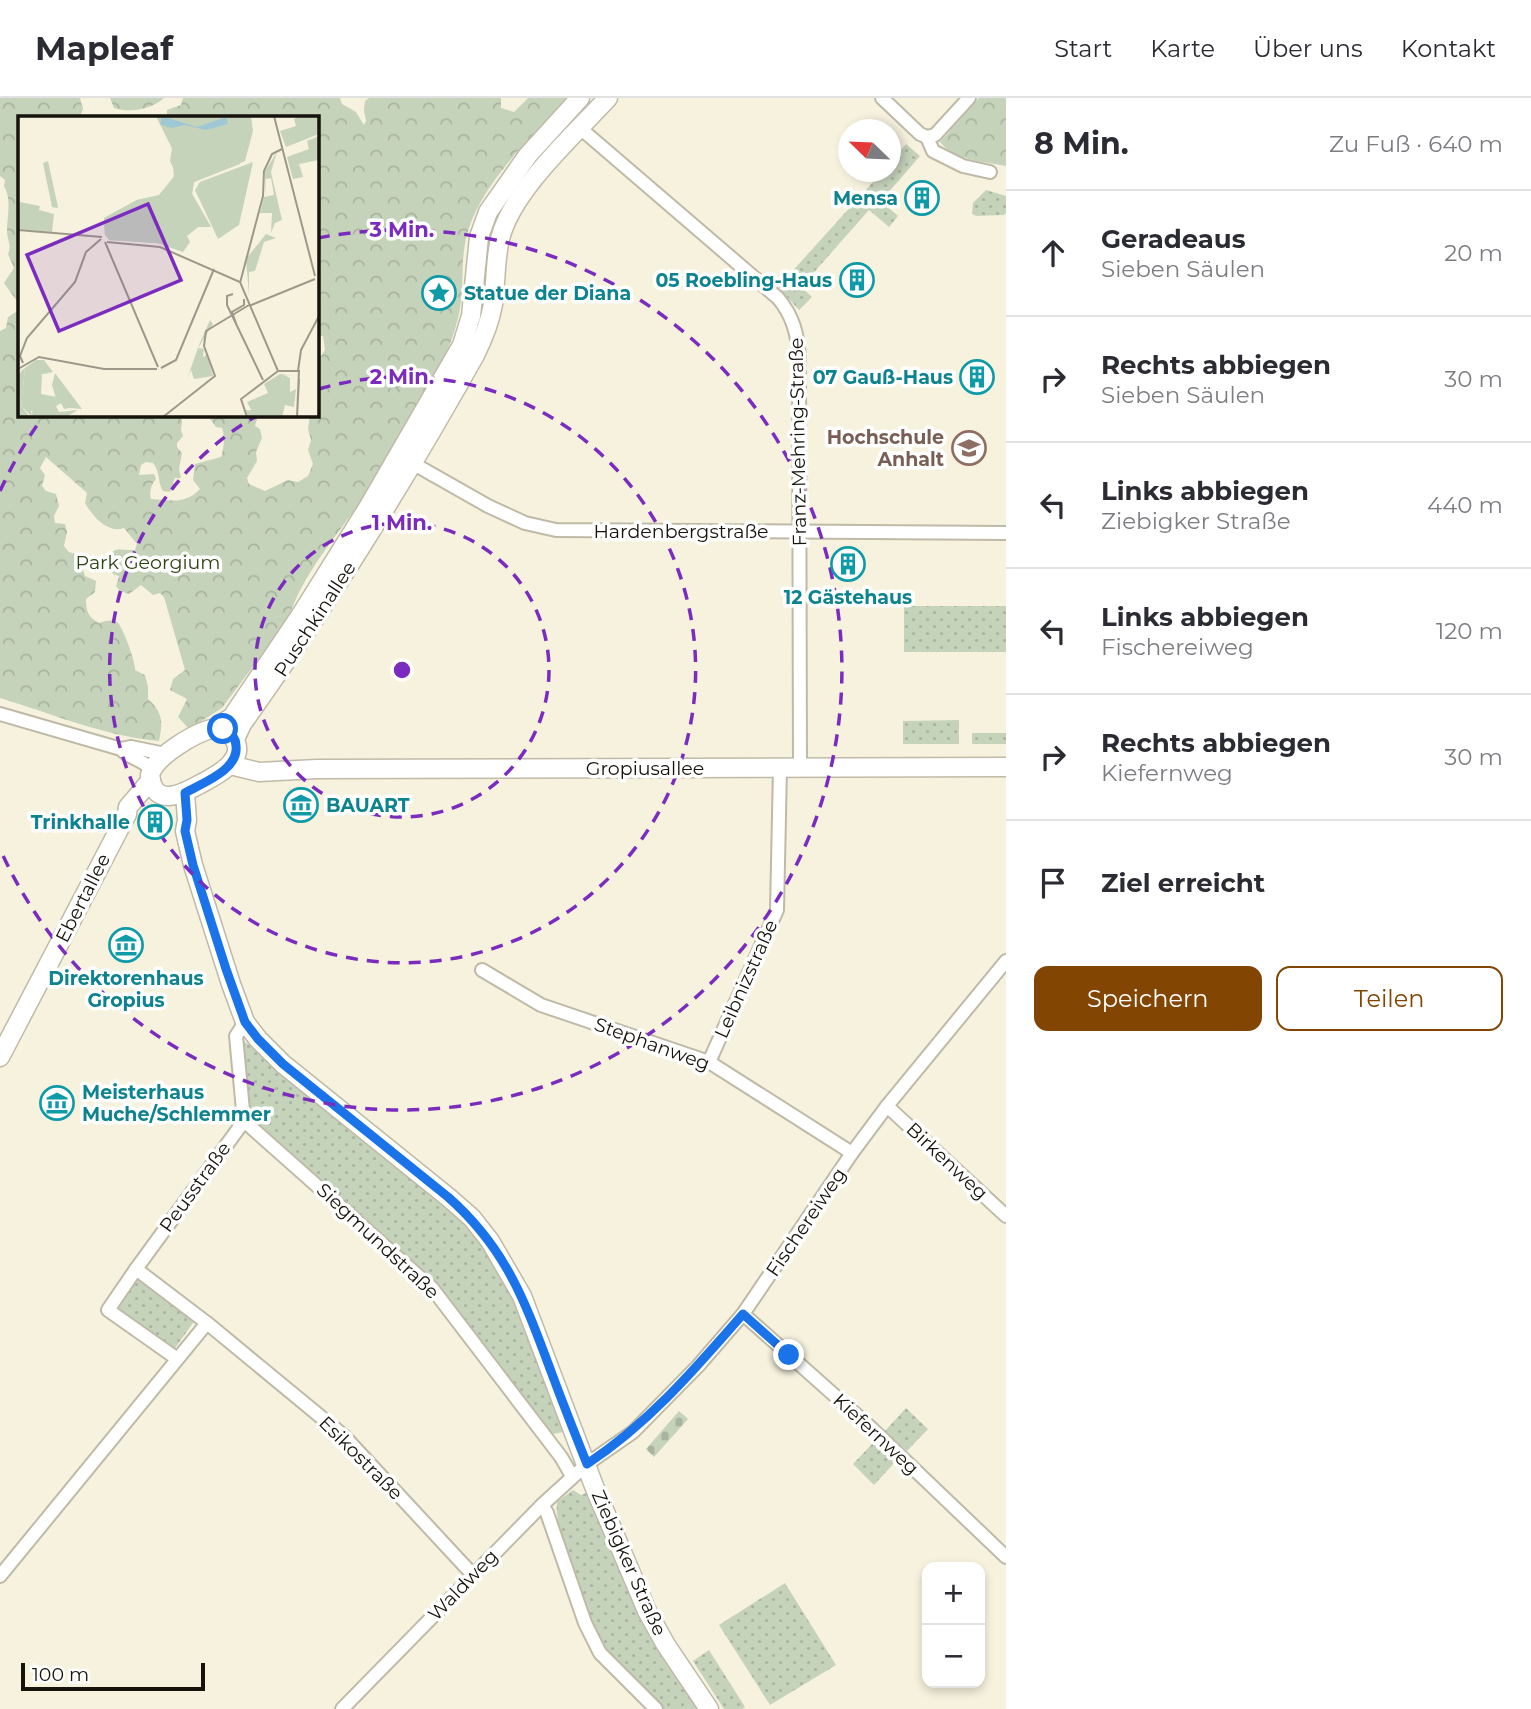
<!DOCTYPE html>
<html lang="de">
<head>
<meta charset="utf-8">
<style>
  :root { --surface:#fff; --page:#f2f2f3; --text:#2b2b33; --muted:#7c7c81; --line:#e1e1e2; --accent:#824502 }
  body { margin:0; font-family:Montserrat,sans-serif; background:var(--page); color:var(--text) }
  .controls { position:absolute; right:21px; bottom:21px; display:grid; overflow:hidden; border-radius:14px; box-shadow:0 4px 10px #0003 }
  .controls button { width:63px; height:63px; display:grid; place-items:center; padding:0; border:0; border-bottom:2px solid var(--line); background:var(--surface); color:var(--text); font:35px sans-serif }
  .compass { position:absolute; left:838px; top:21px; width:63px; height:63px; border-radius:50%; background:var(--surface); box-shadow:0 4px 10px #0003; rotate:293deg }
  .scale { position:absolute; left:21px; bottom:18px; width:184px; box-sizing:border-box; padding-left:7px; border:4px solid #15130c; border-top:0; font-size:19px; line-height:24px; white-space:nowrap; color:#15130c; -webkit-text-stroke:5px #fff; paint-order:stroke }
  .stop { position:absolute; width:21px; height:21px; margin:-16px; border:5px solid #1a73e8; border-radius:50%; background:#fff }
  .stop.end { background:#1a73e8; border-color:#fff; box-shadow:0 2px 7px #0008 }
  .list { margin:0; padding:0; list-style:none }
  h2 { display:flex; justify-content:space-between; align-items:center; height:91px; margin:0; padding:0 28px; font-size:30px }
  h2 small { font-size:23px; font-weight:400; color:var(--muted) }
  .list li { display:grid; grid-template-columns:46px 1fr auto; gap:21px; align-items:center; box-sizing:border-box; height:126px; padding:0 28px; border-top:2px solid var(--line) }
  .list b { display:block; font-size:26px; white-space:nowrap }
  .list p { margin:0; font-size:23px; white-space:nowrap; color:var(--muted) }
  .list em { font-size:23px; font-style:normal; color:var(--muted) }
  .actions { display:flex; gap:14px; padding:21px 28px }
  .actions a { flex:1; padding:16px 0; border:2px solid var(--accent); border-radius:14px; text-align:center; font-size:24px; color:var(--accent) }
  .actions .main { background:var(--accent); color:#fff }
  .icon { flex:none; width:38px; height:38px; fill:none; stroke:currentColor; stroke-width:2; stroke-linecap:round; stroke-linejoin:round }
  .map { position:relative; flex:none; width:1006px; height:1611px; overflow:hidden }
  header { display:flex; align-items:center; gap:42px; box-sizing:border-box; height:98px; padding:0 35px; background:var(--surface); border-bottom:2px solid var(--line) }
  header strong { font-size:33px }
  nav { display:flex; gap:38px; margin-inline-start:auto; font-size:24px }
  main { display:flex }
  aside { flex:1; background:var(--surface) }
  .map>svg:first-child { display:block }
</style>
</head>
<body>
<header>
<strong>Mapleaf</strong>
<nav><a>Start</a><a>Karte</a><a>Über uns</a><a>Kontakt</a></nav>
</header>
<main>
<div class="map">
<svg width="1006" height="1611" viewBox="0 0 1006 1611">
  <defs>
    <pattern id="grass-dots" width="8" height="8" patternUnits="userSpaceOnUse" patternTransform="scale(1.75)"><rect width="8" height="8" fill="#c6d3bb"/><path d="M2 2h.1M6 6h.1" fill="none" stroke="#a9b4a0" stroke-width="1.8" stroke-linecap="round"/></pattern>
    <pattern id="forest-crowns" width="20" height="18" patternUnits="userSpaceOnUse" patternTransform="scale(1.75)"><rect width="20" height="18" fill="#c6d3bb"/><path d="M2 6a3 3 0 1 1 6 0M12 15a3 3 0 1 1 6 0" fill="none" stroke="#a9b4a0"/></pattern>
    <pattern id="cemetery-stones" width="16" height="16" patternUnits="userSpaceOnUse" patternTransform="scale(1.75)"><rect width="16" height="16" fill="#c6d3bb"/><path d="M2 7V4a2 2 0 0 1 4 0v3zM10 15v-3a2 2 0 0 1 4 0v3z" fill="#a9b4a0"/></pattern>
  </defs>
  <rect width="100%" height="100%" fill="#f7f2de"/>
  <g fill="url(#grass-dots)">
    <polygon points="906,46 920,58 881,103 898,118 889,129 869,112 801,189 812,199 799,212 778,189 882,74 890,74 891,64"/>
    <polygon points="986,92 1006,98 1006,115 1004,117 976,118 972,116 973,105"/>
    <rect x="904" y="508" width="102" height="46"/>
    <polygon points="959,622 959,646 903,646 903,623"/>
    <rect x="972" y="635" width="34" height="11"/>
    <polygon points="236,938 314,990 490,1143 574,1332 543,1338 432,1190 244,1023"/>
    <polygon points="139,1181 195,1222 173,1253 116,1212"/>
    <polygon points="906,1310 928,1331 907,1353 885,1333"/>
    <polygon points="874,1344 895,1364 874,1387 853,1366"/>
    <path d="M573,1392L581,1397L589,1394L700,1611H661C643,1594 621,1577 606,1558C588,1536 553,1432 557,1404Z"/>
    <polygon points="785,1485 836,1567 770,1607 719,1527"/>
    <polygon points="709,1552 745,1609 742,1611 724,1611 693,1563"/>
  </g>
  <g fill="url(#forest-crowns)">
    <path d="M0,0H80L83,11L80,19H19V206L4,185L14,170L8,156C12,148 7,142 7,133C7,118 12,102 4,88L5,82L0,78Z"/>
    <path d="M110,0H164C150,12 131,15 114,10Z"/>
    <path d="M183,0H340L342,6L356,14L364,27L366,23L364,13L365,3L369,0H501V10L514,14L528,0H568C531,39 474,92 465,146C461,167 464,189 460,210C457,228 450,249 441,265C419,307 396,349 370,390C344,430 302,474 289,520L222,610L189,631L178,619L187,601L170,592L173,581L185,572L164,499L160,495L153,497L141,487L129,496L120,493L116,488L119,478L113,476L106,463C115,446 119,453 135,452L137,446L124,430C108,436 92,418 85,405L87,395L46,359L40,370L45,377L42,388L46,393L56,396L59,408L54,418L55,425L65,426L67,434L64,448L69,454L78,457L85,478L96,483L95,494L86,501C86,513 88,519 99,525C105,523 111,521 117,524C122,527 136,564 135,572L145,577L148,589V601C163,614 163,625 159,643C107,639 50,615 0,600V233L6,230L8,219L19,212V317H179L182,323L181,332L183,338L177,345V349L182,355L179,371L181,380H175L173,384L175,390L169,394L163,393C157,384 161,375 153,365L146,364L141,367L139,377L154,376L156,381C151,386 149,394 151,401C170,402 185,407 200,391L193,382L195,366L221,359C224,351 225,337 222,330L216,329L207,317H258L255,328L260,331L262,340L256,354L257,363L247,380L249,386L265,393L288,382L298,384L308,378L313,366L308,352L311,342L308,331L310,317H317V264L325,252L323,238H317V19H167V12L181,7Z"/>
    <path d="M979,0H1006V68C985,64 954,62 940,44Z"/>
  </g>
  <polygon fill="url(#cemetery-stones)" points="679,1313 688,1321 654,1359 646,1351"/>
  <g fill="none" stroke-linecap="round" stroke-linejoin="round">
    <g stroke="#bfbaa7" stroke-width="16">
      <g id="street">
        <polyline points="882,0 920,36 927,39"/>
        <path d="M580,30L778,200C793,218 798,237 799,260L800,670"/>
        <polyline points="927,39 933,53 963,68 990,74"/>
        <polyline points="927,39 935,37 969,0"/>
        <polyline points="414,366 488,408 525,425 556,432 1006,435"/>
        <path d="M0,616L121,651C129,661 144,661 151,672"/>
        <polyline points="121,651 131,649 165,656"/>
        <polyline points="482,872 541,907 709,964 852,1055"/>
        <polyline points="709,964 777,812 780,670"/>
        <polyline points="887,1008 1006,1118"/>
        <polyline points="244,1023 432,1190 561,1359 572,1378"/>
        <polyline points="136,1171 108,1212 176,1260"/>
        <polyline points="743,1216 870,1329 1006,1459"/>
        <polyline points="207,1225 344,1338 473,1477"/>
        <polyline points="542,1407 547,1415 585,1525 600,1555 656,1611"/>
        <polyline points="0,1478 207,1225 136,1171 244,1023 236,938 245,924"/>
        <polyline points="342,1611 542,1407 587,1366 633,1334 698,1268 743,1216 852,1055 887,1008 1006,863"/>
      </g>
    </g>
    <g stroke="#bfbaa7" stroke-width="21">
      <g id="secondary">
        <polyline points="216,630 232,619 302,515 369,408 462,247 471,218 479,139 488,114 528,57 580,0"/>
        <path d="M216,630C233,633 245,650 231,665C225,673 213,679 204,684C186,694 154,713 150,677C155,658 197,633 216,630Z"/>
        <path d="M235,641L242,626C327,507 404,384 475,257C483,241 490,224 493,206C496,184 495,162 500,141C512,92 574,37 608,0"/>
        <polyline points="230,667 259,674 317,671 1006,669"/>
        <polyline points="185,695 187,722 185,733 193,767 231,886 245,924 258,941 283,966 448,1099 472,1120 490,1143 522,1198 594,1388 647,1513 666,1547 709,1611"/>
        <polyline points="0,959 127,716 128,709 151,682"/>
      </g>
    </g>
    <use href="#street" stroke="#fff" stroke-width="12"/>
    <use href="#secondary" stroke="#fff" stroke-width="18"/>
  </g>
  <g fill="none" stroke-linecap="round" stroke-linejoin="round">
    <path stroke="#1a73e8" stroke-width="9" d="M223,631C230,635 236,639 236,648C239,672 202,685 185,695L187,722L185,733L193,767L226,871L245,924L258,941L283,966L448,1099C507,1151 525,1204 552,1276C563,1306 575,1336 587,1366C649,1325 695,1271 743,1216L789,1257"/>
  </g>
  <g fill="none" stroke="#7b2cbf" stroke-width="3.5" stroke-dasharray="12 9">
    <circle cx="402" cy="572" r="147"/>
    <path d="M319 291A293 293 0 1 1 258 317"/>
    <path d="M0 393A440 440 0 0 1 42 320M318 140A440 440 0 1 1 0 751"/>
  </g>
  <defs>
    <g id="building-ring" transform="scale(1.75)"><circle r="9.5" fill="#fff" stroke="#0f9aa8" stroke-width="1.5"/><path d="M-4-6H4V6H1V3H-1V6H-4ZM-2.5-4.3h1.7v1.8h-1.7ZM.8-4.3h1.7v1.8H.8ZM-2.5-1h1.7V.8h-1.7ZM.8-1h1.7V.8H.8Z" fill="#0f9aa8"/></g>
    <g id="sight-ring" transform="scale(1.75)"><circle r="9.5" fill="#fff" stroke="#0f9aa8" stroke-width="1.5"/><path d="M0-6L1.8-2.2L6-1.7L2.9 1.2L3.7 5.4L0 3.3L-3.7 5.4L-2.9 1.2L-6-1.7L-1.8-2.2Z" fill="#0f9aa8"/></g>
    <g id="university-ring" transform="scale(1.75)"><circle r="9.5" fill="#fff" stroke="#8d6e63" stroke-width="1.5"/><path d="M0-5L7-2L0 1L-7-2ZM-4 1L0 2.5L4 1V4Q0 6-4 4Z" fill="#8d6e63"/></g>
    <g id="museum-ring" transform="scale(1.75)"><circle r="9.5" fill="#fff" stroke="#0f9aa8" stroke-width="1.5"/><path d="M0-6L6-3V-2H-6V-3ZM-5-1h2V3h-2ZM-1-1h2V3h-2ZM3-1h2V3H3ZM-6 4H6V6H-6Z" fill="#0f9aa8"/></g>
  </defs>
  <g fill-rule="evenodd">
    <use href="#building-ring" x="922" y="100"/>
    <use href="#building-ring" x="857" y="182"/>
    <use href="#sight-ring" x="439" y="195"/>
    <use href="#building-ring" x="977" y="279"/>
    <use href="#university-ring" x="969" y="350"/>
    <use href="#building-ring" x="848" y="466"/>
    <use href="#museum-ring" x="301" y="707"/>
    <use href="#building-ring" x="155" y="724"/>
    <use href="#museum-ring" x="126" y="847"/>
    <use href="#museum-ring" x="57" y="1005"/>
  </g>
  <g text-anchor="middle" dominant-baseline="central" stroke-width="7" stroke-linejoin="round" paint-order="stroke">
    <g font-size="19" font-weight="bold" fill="#0d838f" stroke="#fff" text-anchor="end">
      <text x="898" y="100">Mensa</text>
      <text x="832" y="182">05 Roebling-Haus</text>
      <text x="464" y="195" text-anchor="start">Statue der Diana</text>
      <text x="953" y="279">07 Gauß-Haus</text>
      <text x="848" y="499" text-anchor="middle">12 Gästehaus</text>
      <text x="326" y="707" text-anchor="start">BAUART</text>
      <text x="130" y="724">Trinkhalle</text>
      <text x="126" y="880" text-anchor="middle">Direktorenhaus<tspan x="126" dy="22">Gropius</tspan></text>
      <text x="82" y="994" text-anchor="start">Meisterhaus<tspan x="82" dy="22">Muche/Schlemmer</tspan></text>
    </g>
    <g font-size="19" font-weight="bold" fill="#785e54" stroke="#fff" text-anchor="end">
      <text x="944" y="339">Hochschule<tspan x="944" dy="22">Anhalt</tspan></text>
    </g>
    <g font-size="19" fill="#15130c" stroke="#fff">
      <text transform="translate(798 344) rotate(-91)">Franz-Mehring-Straße</text>
      <text x="681" y="433">Hardenbergstraße</text>
      <text transform="translate(315 521) rotate(-57)">Puschkinallee</text>
      <text x="645" y="670">Gropiusallee</text>
      <text transform="translate(83 800) rotate(-63)">Ebertallee</text>
      <text transform="translate(746 881) rotate(-66)">Leibnizstraße</text>
      <text transform="translate(652 946) rotate(20)">Stephanweg</text>
      <text transform="translate(947 1063) rotate(43)">Birkenweg</text>
      <text transform="translate(195 1089) rotate(-54)">Peusstraße</text>
      <text transform="translate(806 1124) rotate(-56)">Fischereiweg</text>
      <text transform="translate(378 1143) rotate(43)">Siegmundstraße</text>
      <text transform="translate(876 1336) rotate(43)">Kiefernweg</text>
      <text transform="translate(361 1360) rotate(45)">Esikostraße</text>
      <text transform="translate(629 1465) rotate(66)">Ziebigker Straße</text>
      <text transform="translate(463 1487) rotate(-46)">Waldweg</text>
    </g>
    <g font-size="19" fill="#2d4312" stroke="#fff">
      <text x="148" y="464">Park Georgium</text>
    </g>
  </g>
  <g transform="translate(18 18)">
    <rect width="301" height="301" fill="#f7f2de"/>
    <path d="M138,0H232L222,48L176,66L174,78L193,111H180L169,120L172,126L165,136L139,127L91,124L87,119L86,102L119,84L140,80L156,63L154,32ZM259,36L253,56L264,104L257,107L253,117L254,97H242L246,81L256,79L253,62L248,63V80L247,55ZM235,46L221,109L200,123L177,74L182,66ZM248,118L258,122L246,126L237,155L231,156V180L228,143ZM197,193L192,204L195,208L180,232L186,233L185,241L189,239L195,260L176,263L173,254L169,263L181,229ZM7,253L24,259L23,278L39,281V286L13,295L14,301L3,290ZM262,258L277,260L266,259L272,262V276L278,273L276,291L267,289L264,301H230L228,294L234,295L229,286L250,277L246,268L241,271Z" fill="#c6d3bb"/>
    <path d="M138,0H144L142,8L156,12H179L163,40L162,49L170,54L173,33L184,16L229,9L227,0H233L235,15L227,45L176,66L174,78L193,111H180L168,120L172,126L168,130L169,125L159,119L153,132L151,128L91,124L104,103L87,120L86,102L119,84L141,79L158,58L152,45L154,32ZM149,76L144,82L151,102H161L155,106L161,111L149,116V109L140,110L149,103L144,100L147,94H142L143,86H136L133,97L137,101L131,98L134,84ZM152,0H197L184,3L185,9L179,11ZM2,86L22,90L21,94L36,98L34,116L0,113ZM18,244H26L35,256L21,259L7,253L3,290L12,301H0V261L4,254ZM37,257L64,293L52,292L46,293L43,287L38,290L41,296L60,294L48,301H14L15,282L23,289L39,286L34,269ZM251,278L256,284L247,292L252,298H262V283L274,289H266L263,301H245L238,294L237,300L230,301L234,290Z" fill="#c6d3bb" fill-rule="evenodd"/>
    <path d="M30,45L40,91L39,92L34,91L25,47Z" fill="#c6d3bb"/>
    <path d="M282,0H301V18L268,31L262,15L278,10L276,3ZM301,20V44L281,48L285,61L275,63L269,41L291,33L289,25Z" fill="#c6d3bb"/>
    <path d="M144,0L179,11L208,1L210,8L188,14L167,9L153,12L142,8Z" fill="#9ec8d4"/>
    <path fill="none" stroke="#9d998a" stroke-width="2" d="M256,0L297,160M0,114L84,121M87,126L140,251M89,126L142,131L222,166L260,255H281M222,167L245,80L246,55L254,38L264,33M215,178L209,180V189L245,264M231,190L297,163M218,207L214,196L226,189V183M5,247L2,240L9,222L57,166L68,136L83,123M143,252L158,244L196,153M0,253L21,241L86,253H139M280,255L283,234L301,200M145,301L197,260L186,230L188,215L231,189M229,301L223,283L260,255M279,301L281,254M279,301L281,263"/>
    <path fill="#7b2cbf" fill-opacity="0.15" stroke="#7b2cbf" stroke-width="3.5" d="M130,88L163,164L41,215L9,139Z"/>
    <rect width="301" height="301" fill="none" stroke="#15130c" stroke-width="3.5"/>
  </g>
  <circle cx="402" cy="572" r="10" fill="#7b2cbf" stroke="#fff" stroke-width="3.5"/>
  <g font-size="21" text-anchor="middle" font-weight="bold" fill="#7b2cbf" stroke="#fff" stroke-width="7" stroke-linejoin="round" paint-order="stroke">
    <text x="402" y="139">3 Min.</text>
    <text x="402" y="286">2 Min.</text>
    <text x="402" y="432">1 Min.</text>
  </g>
</svg>
<div class="controls">
<button>+</button>
<button>−</button>
</div>
<svg class="compass" viewBox="-18 -18 36 36"><path d="M0-13l5 13h-10z" fill="#e53935"/><path d="M0 13l5-13h-10z" fill="#7c7c81"/></svg>
<div class="scale">100 m</div>
<div class="stop" style="left:223px;top:631px"></div>
<div class="stop end" style="left:789px;top:1257px"></div>
</div>
<aside>
<h2>8 Min.<small>Zu Fuß · 640 m</small></h2>
<ul class="list">
<li><svg class="icon" aria-label="ahead" viewBox="0 0 24 24"><path d="M12 20V5M6 11l6-6 6 6"/></svg><div><b>Geradeaus</b><p>Sieben Säulen</p></div><em>20 m</em></li>
<li><svg class="icon" aria-label="right" viewBox="0 0 24 24"><path d="M7 20v-9h11M14 6l5 5-5 5"/></svg><div><b>Rechts abbiegen</b><p>Sieben Säulen</p></div><em>30 m</em></li>
<li><svg class="icon" aria-label="left" viewBox="0 0 24 24"><path d="M17 20v-9H6M10 6l-5 5 5 5"/></svg><div><b>Links abbiegen</b><p>Ziebigker Straße</p></div><em>440 m</em></li>
<li><svg class="icon" aria-label="left" viewBox="0 0 24 24"><path d="M17 20v-9H6M10 6l-5 5 5 5"/></svg><div><b>Links abbiegen</b><p>Fischereiweg</p></div><em>120 m</em></li>
<li><svg class="icon" aria-label="right" viewBox="0 0 24 24"><path d="M7 20v-9h11M14 6l5 5-5 5"/></svg><div><b>Rechts abbiegen</b><p>Kiefernweg</p></div><em>30 m</em></li>
<li><svg class="icon" aria-label="arrive" viewBox="0 0 24 24"><path d="M6 21V4h12l-3 4 3 4H6"/></svg><div><b>Ziel erreicht</b></div></li>
</ul>
<div class="actions"><a class="main">Speichern</a><a>Teilen</a></div>
</aside>
</main>
</body>
</html>
